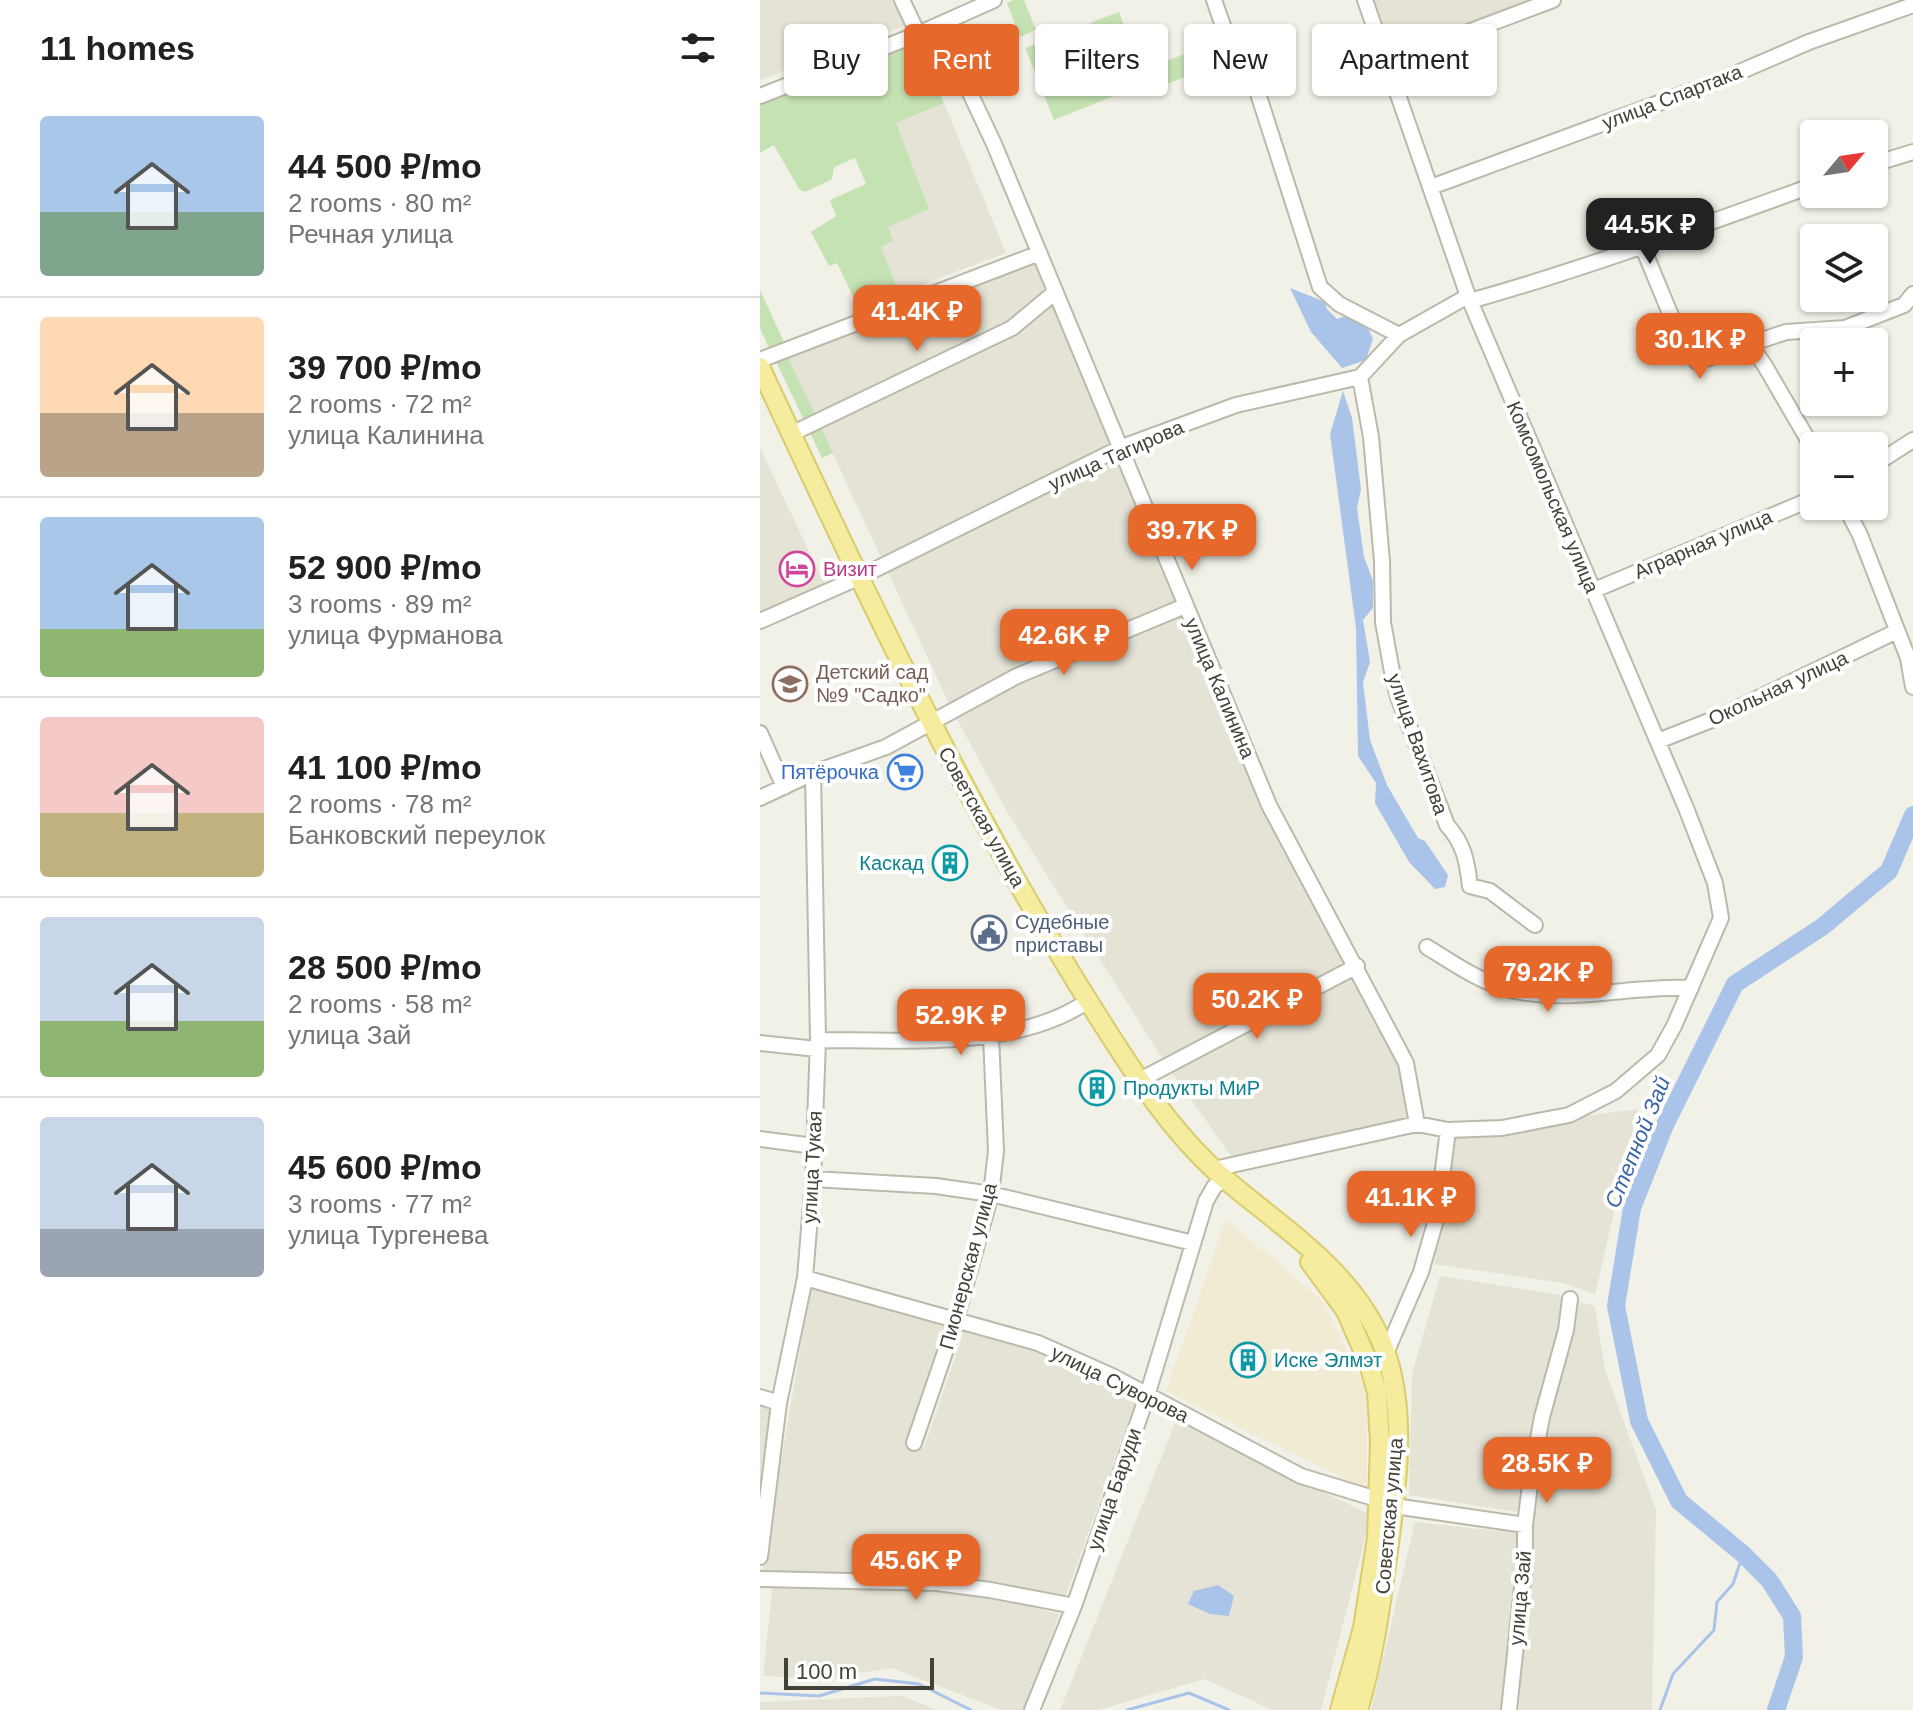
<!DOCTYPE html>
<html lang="en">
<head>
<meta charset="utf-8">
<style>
	body { margin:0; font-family:Helvetica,sans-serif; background:#f6f6f6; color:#202124; height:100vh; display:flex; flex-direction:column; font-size:30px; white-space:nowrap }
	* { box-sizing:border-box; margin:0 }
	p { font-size:26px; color:#757577 }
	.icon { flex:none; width:44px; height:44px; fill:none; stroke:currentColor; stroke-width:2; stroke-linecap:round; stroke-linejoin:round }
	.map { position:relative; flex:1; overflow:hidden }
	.details { display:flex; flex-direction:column; background:#fff; width:760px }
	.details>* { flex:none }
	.banner { position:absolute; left:24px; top:24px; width:760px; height:72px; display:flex; gap:16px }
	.needle { width:52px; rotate:61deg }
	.controls { position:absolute; left:1040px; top:120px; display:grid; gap:16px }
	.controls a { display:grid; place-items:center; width:88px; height:88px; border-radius:8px; background:#fff; box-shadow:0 2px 6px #0004; font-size:40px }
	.scale { position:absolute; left:24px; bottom:20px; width:150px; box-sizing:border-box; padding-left:8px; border:4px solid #444137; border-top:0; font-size:22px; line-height:28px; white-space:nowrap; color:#444137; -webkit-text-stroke:6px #fff; paint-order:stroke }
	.price { position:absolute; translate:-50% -68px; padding:0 18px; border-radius:16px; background:#e6682a; color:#fff; font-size:26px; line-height:52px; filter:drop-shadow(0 2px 4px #0008) }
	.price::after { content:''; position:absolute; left:50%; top:48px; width:24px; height:18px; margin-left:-12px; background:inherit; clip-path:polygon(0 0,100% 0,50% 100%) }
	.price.selected { background:#222; color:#fff }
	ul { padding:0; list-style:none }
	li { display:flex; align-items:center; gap:24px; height:200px; padding:0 40px }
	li+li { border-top:2px solid #e0e0e0 }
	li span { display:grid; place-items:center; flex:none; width:224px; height:160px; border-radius:8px; color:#555 }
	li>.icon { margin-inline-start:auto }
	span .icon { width:96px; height:96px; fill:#fffc; stroke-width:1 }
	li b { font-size:34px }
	h2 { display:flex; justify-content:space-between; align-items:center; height:96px; padding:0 40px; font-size:34px }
	.tag { padding:0 28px; border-radius:8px; background:#fff; box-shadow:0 2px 6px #0004; font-size:28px; line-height:72px }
	.tag.selected { background:#e6682a; color:#fff }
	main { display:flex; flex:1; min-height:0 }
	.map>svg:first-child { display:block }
	.residential { fill:#e5e3d6 }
	.commercial { fill:#f2ebd4 }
	.green { fill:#c5e2b3 }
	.parking { fill:#e3e2df }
	.water { fill:#a9c3e9 }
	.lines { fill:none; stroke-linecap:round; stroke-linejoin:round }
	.stream { stroke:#a9c3e9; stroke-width:3 }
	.river { stroke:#a9c3e9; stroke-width:18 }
	.minor-casing { stroke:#bcb9ab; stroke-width:18 }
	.major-casing { stroke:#d8cc6f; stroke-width:22 }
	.minor { stroke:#fff; stroke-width:14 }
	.major { stroke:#f5ec9d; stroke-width:18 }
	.labels { text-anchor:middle; stroke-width:8; stroke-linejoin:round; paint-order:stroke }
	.street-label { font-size:20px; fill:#444137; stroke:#fff }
	.hotel-label { font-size:20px; fill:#b23c85; stroke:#fff; text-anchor:start }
	.education-label { font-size:20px; fill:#785e54; stroke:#fff; text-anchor:start }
	.shop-label { font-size:20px; fill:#366cbe; stroke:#fff; text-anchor:end }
	.culture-label { font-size:20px; fill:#0d838f; stroke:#fff; text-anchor:start }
	.service-label { font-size:20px; fill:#4e5e75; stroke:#fff; text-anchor:start }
	.water-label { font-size:22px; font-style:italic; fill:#3a65a6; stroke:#fff }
</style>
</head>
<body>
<main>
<section class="details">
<h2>11 homes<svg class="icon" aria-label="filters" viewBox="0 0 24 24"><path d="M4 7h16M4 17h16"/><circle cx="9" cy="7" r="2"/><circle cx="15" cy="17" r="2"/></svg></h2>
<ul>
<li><span style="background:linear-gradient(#a9c7e8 60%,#7fa58c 0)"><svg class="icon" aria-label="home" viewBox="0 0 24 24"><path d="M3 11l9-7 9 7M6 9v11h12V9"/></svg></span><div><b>44 500 ₽/mo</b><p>2 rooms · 80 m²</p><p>Речная улица</p></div></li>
<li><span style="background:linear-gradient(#ffd9b3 60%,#b9a48a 0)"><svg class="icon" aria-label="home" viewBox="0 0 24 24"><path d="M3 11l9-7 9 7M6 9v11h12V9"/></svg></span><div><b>39 700 ₽/mo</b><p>2 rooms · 72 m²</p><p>улица Калинина</p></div></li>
<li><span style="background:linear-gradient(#a9c7e8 70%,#8fb573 0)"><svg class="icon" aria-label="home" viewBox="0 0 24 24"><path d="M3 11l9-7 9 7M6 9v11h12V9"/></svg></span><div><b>52 900 ₽/mo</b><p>3 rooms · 89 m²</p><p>улица Фурманова</p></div></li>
<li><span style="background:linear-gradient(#f6c9c9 60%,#c2b280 0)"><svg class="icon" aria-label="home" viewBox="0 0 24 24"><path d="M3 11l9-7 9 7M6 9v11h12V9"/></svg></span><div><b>41 100 ₽/mo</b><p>2 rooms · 78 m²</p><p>Банковский переулок</p></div></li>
<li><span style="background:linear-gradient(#c9d6e8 65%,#8fb573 0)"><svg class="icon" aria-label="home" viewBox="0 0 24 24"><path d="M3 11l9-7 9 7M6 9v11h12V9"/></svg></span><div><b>28 500 ₽/mo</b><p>2 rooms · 58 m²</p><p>улица Зай</p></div></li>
<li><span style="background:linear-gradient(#c9d6e8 70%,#9aa5b1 0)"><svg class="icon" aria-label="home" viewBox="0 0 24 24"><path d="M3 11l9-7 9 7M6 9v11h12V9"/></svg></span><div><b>45 600 ₽/mo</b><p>3 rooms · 77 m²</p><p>улица Тургенева</p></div></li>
</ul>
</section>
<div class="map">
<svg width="1153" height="1710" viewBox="0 0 1153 1710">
	<rect width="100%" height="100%" fill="#f2f1e7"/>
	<path class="residential" d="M 0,0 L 134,0 L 146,25 L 0,80 Z
		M 605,0 L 783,0 L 626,63 Z
		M 184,103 L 246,253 L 139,293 L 121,247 L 133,241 L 127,227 L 169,208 L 135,123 Z
		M 277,254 L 509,805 L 646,1063 L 657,1124 L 477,1164 L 407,1066 L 246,810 L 192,710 L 25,351 Z
		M 0,448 L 65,585 L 0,612 Z
		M 878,1109 L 835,1294 L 803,1283 L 674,1264 L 694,1133 Z
		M 680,1276 L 800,1295 L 806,1301 L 758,1512 L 649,1495 L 652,1374 Z
		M 52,1282 L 189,1323 L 146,1443 L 164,1448 L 206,1325 L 295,1354 L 376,1399 L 305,1598 L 194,1576 L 2,1572 Z
		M 814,1301 L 835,1306 L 845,1370 L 896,1510 L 892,1710 L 759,1710 L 771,1523 L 784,1420 Z
		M 0,1406 L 14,1410 L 0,1526 Z
		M 416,1421 L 611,1515 L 561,1710 L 513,1710 L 444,1679 L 339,1710 L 300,1710 Z
		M 655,1522 L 765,1534 L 744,1710 L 611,1710 Z
		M 13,1583 L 202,1589 L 299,1614 L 266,1710 L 241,1710 L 132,1668 L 60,1679 L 3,1676 Z
		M 143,1696 L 177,1710 L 0,1710 L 0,1702 Z"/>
	<path class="commercial" d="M 466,1219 L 561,1299 L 607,1391 L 607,1490 L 406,1391 Z"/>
	<path class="green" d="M 253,0 L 264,0 L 276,30 L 260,37 L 247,3 Z
		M 359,12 L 375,54 L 390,48 L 397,65 L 459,40 L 453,25 L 457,24 L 474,57 L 390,91 L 386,83 L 294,120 L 265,48 L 310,31 L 322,64 L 345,59 L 332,22 Z
		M 155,37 L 184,103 L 136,123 L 169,209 L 128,227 L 133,241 L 121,247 L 138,290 L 98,307 L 77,263 L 69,266 L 51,232 L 76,216 L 70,200 L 106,184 L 95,158 L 74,167 L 72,179 L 45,192 L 39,189 L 14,145 L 0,153 L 0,101 Z
		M 0,290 L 24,342 L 9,348 L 0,328 Z
		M 25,351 L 73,453 L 62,458 L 13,355 Z"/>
	<path class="parking" d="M 332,22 L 345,58 L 321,63 L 310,31 Z"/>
	<path class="water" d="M 530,288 L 565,302 L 567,309 L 577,319 L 585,316 L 607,326 L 613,339 L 606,360 L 582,368 L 551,332 Z
		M 583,391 L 592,418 L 601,489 L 597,508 L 604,557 L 613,581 L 613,608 L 603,620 L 610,662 L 603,682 L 610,740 L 627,785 L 658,838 L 665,841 L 688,875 L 685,887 L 675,889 L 649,862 L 615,803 L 616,783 L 598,756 L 596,628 L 570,434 Z
		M 458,1585 L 474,1596 L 469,1616 L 450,1614 L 428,1604 L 434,1591 Z"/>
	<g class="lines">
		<path class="stream" d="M 0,1693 L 59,1696 L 115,1679 L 159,1684 L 211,1710
			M 367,1710 L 429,1693 L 469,1710
			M 900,1710 L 913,1674 L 954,1630 L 957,1602 L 973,1584 L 983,1554"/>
		<path class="river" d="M 1016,1710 L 1034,1657 L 1032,1616 L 1009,1580 L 983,1554 L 919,1501 L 879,1421 L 856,1306 L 872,1208 L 905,1125 L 975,984 L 1062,927 L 1129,871 L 1153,815"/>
		<g class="minor-casing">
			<path id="minor" d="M 142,0 L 158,34
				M 454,0 L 474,57 L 495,84 L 560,287 L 579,304 L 639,335
				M 178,25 L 234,144 L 509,805 L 646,1063 L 657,1124
				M 626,63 L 793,0
				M 0,96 L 158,34 L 234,0
				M 1114,164 L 1153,152
				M 671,187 L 961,80 L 1049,42 L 1153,5
				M 883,248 L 912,318 L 937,362 L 990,344 L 1005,366 L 1054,450
				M 710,301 C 827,268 940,226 1054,185
				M 990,344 L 1026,332 L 1085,328 L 1144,305 L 1153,294
				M 0,360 L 277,254
				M 600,377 L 611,437 L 622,561 L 623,622 L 632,672 L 638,697 L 687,825 C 704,844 707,861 710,886 L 730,891 L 775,925
				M 31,434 L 252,328 L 294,293
				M 1114,465 L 1153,440
				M 1085,506 L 1100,535 L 1148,658 L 1153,687
				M 832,591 L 1054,498
				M 0,621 L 100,577 L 362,447 L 476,405 L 600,377 L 639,335 L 708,296
				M 0,733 L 24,787
				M 898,741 L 959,717 L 1137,631
				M 0,798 L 53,773 L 126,747 L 257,676 L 425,606
				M 667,947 C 693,963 720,982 750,990 C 810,1004 871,985 931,988
				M 58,1040 C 131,1040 228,1047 296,1018 C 307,1014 318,1007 329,1001
				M 0,1043 L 57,1049
				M 380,1080 L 597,966
				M 0,1139 L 54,1146
				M 454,1169 L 657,1124 L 688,1130 L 742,1128 L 809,1115 L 856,1091 L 898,1055 L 914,1026 L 961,918 L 955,883 L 926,808 L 708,296 L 605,0
				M 53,1179 L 176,1186 L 231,1194 L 433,1243
				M 45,1278 L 278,1343 L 352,1376 L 541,1476 L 620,1500
				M 626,1353 L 661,1272 L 677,1216 L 688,1130
				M 0,1397 L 19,1403
				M 154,1443 L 196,1320 L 231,1194 L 236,1151 L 231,1036
				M 634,1506 L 765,1525
				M 0,1557 L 19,1403 L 45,1278 L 53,1179 L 58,1040 L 53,773
				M 0,1579 L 177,1583 L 230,1590 L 314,1606
				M 272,1710 L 314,1606 L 387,1396 L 446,1201 L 454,1187 L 464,1178
				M 749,1710 L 765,1560 L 765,1525 L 771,1477 L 782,1417 L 806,1330 L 810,1299"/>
		</g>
		<g class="major-casing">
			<path id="major" d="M 0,367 C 114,611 228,855 378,1078 C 401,1112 427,1145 458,1173 C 518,1226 597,1271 625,1351 C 648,1415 636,1492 627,1558 C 620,1610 613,1660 598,1710
				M 550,1262 L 586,1311 L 609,1364 L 617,1392 L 620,1442 L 617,1538 L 603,1628 L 580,1710"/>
		</g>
		<use href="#minor" class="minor"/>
		<use href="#major" class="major"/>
	</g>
	<defs>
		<g id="hotel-ring" transform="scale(1.8)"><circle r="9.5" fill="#fff" stroke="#d1479c" stroke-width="1.5"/><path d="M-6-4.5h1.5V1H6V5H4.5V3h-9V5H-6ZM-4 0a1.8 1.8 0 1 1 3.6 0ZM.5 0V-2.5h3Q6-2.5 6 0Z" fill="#d1479c"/></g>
		<g id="school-ring" transform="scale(1.8)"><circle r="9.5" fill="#fff" stroke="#8d6e63" stroke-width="1.5"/><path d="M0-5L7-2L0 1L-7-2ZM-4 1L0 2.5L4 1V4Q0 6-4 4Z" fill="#8d6e63"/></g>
		<g id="supermarket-ring" transform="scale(1.8)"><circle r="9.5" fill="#fff" stroke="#3f7fe0" stroke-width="1.5"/><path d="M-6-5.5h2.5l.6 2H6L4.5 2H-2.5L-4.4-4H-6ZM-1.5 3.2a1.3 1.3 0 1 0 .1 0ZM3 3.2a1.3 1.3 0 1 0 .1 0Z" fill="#3f7fe0"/></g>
		<g id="building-ring" transform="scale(1.8)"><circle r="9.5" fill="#fff" stroke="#0f9aa8" stroke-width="1.5"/><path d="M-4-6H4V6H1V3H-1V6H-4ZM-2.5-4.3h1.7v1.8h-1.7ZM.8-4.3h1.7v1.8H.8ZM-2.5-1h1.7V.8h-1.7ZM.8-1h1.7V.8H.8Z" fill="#0f9aa8"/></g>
		<g id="civic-ring" transform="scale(1.8)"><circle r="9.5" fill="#fff" stroke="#5c6f8a" stroke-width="1.5"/><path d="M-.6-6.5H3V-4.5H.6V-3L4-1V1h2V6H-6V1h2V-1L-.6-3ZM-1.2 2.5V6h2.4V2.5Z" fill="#5c6f8a"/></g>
	</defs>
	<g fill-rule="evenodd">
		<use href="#hotel-ring" x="37" y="569"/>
		<use href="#school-ring" x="30" y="684"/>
		<use href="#supermarket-ring" x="145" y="772"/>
		<use href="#building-ring" x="190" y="863"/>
		<use href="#civic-ring" x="229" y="933"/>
		<use href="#building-ring" x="337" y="1088"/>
		<use href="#building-ring" x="488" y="1360"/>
	</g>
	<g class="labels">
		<g class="street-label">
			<text transform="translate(912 97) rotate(-21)" y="7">улица Спартака</text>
			<text transform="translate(356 455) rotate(-24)" y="7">улица Тагирова</text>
			<text transform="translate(793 497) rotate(67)" y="7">Комсомольская улица</text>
			<text transform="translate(943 544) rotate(-23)" y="7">Аграрная улица</text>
			<text transform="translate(460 688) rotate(67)" y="7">улица Калинина</text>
			<text transform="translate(1018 688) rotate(-25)" y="7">Окольная улица</text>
			<text transform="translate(658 744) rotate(71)" y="7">улица Вахитова</text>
			<text transform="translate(222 817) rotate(61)" y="7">Советская улица</text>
			<text transform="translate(52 1167) rotate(-87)" y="7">улица Тукая</text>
			<text transform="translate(208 1266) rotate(-75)" y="7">Пионерская улица</text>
			<text transform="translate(360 1384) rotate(26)" y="7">улица Суворова</text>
			<text transform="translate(354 1489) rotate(-71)" y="7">улица Баруди</text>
			<text transform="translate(629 1516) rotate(-85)" y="7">Советская улица</text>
			<text transform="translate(760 1598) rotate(-85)" y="7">улица Зай</text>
		</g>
		<g class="hotel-label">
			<text x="63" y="576">Визит</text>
		</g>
		<g class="education-label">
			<text x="56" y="679">Детский сад<tspan x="56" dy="23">№9 "Садко"</tspan></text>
		</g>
		<g class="shop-label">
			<text x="119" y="779">Пятёрочка</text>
		</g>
		<g class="culture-label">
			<text x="164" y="870" text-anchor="end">Каскад</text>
			<text x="363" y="1095">Продукты МиР</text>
			<text x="514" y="1367">Иске Элмэт</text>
		</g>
		<g class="service-label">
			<text x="255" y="929">Судебные<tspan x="255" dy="23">приставы</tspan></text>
		</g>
		<g class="water-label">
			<text transform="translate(877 1142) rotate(-68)" y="8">Степной Зай</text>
		</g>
	</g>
</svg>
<div class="controls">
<a><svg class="needle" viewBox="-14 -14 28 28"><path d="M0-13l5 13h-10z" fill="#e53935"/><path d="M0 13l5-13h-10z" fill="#757577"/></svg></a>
<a><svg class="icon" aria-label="layers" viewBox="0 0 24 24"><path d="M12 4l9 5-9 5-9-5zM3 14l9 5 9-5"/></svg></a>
<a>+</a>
<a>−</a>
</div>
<div class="scale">100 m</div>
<b class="price selected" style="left:890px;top:266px">44.5K ₽</b>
<b class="price" style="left:157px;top:353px">41.4K ₽</b>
<b class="price" style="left:940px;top:381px">30.1K ₽</b>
<b class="price" style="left:432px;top:572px">39.7K ₽</b>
<b class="price" style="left:304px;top:677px">42.6K ₽</b>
<b class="price" style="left:788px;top:1014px">79.2K ₽</b>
<b class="price" style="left:497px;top:1041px">50.2K ₽</b>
<b class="price" style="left:201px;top:1057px">52.9K ₽</b>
<b class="price" style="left:651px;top:1239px">41.1K ₽</b>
<b class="price" style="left:787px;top:1505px">28.5K ₽</b>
<b class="price" style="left:156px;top:1602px">45.6K ₽</b>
<div class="banner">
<a class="tag">Buy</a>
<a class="tag selected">Rent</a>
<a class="tag">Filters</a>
<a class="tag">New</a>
<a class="tag">Apartment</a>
</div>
</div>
</main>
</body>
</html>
